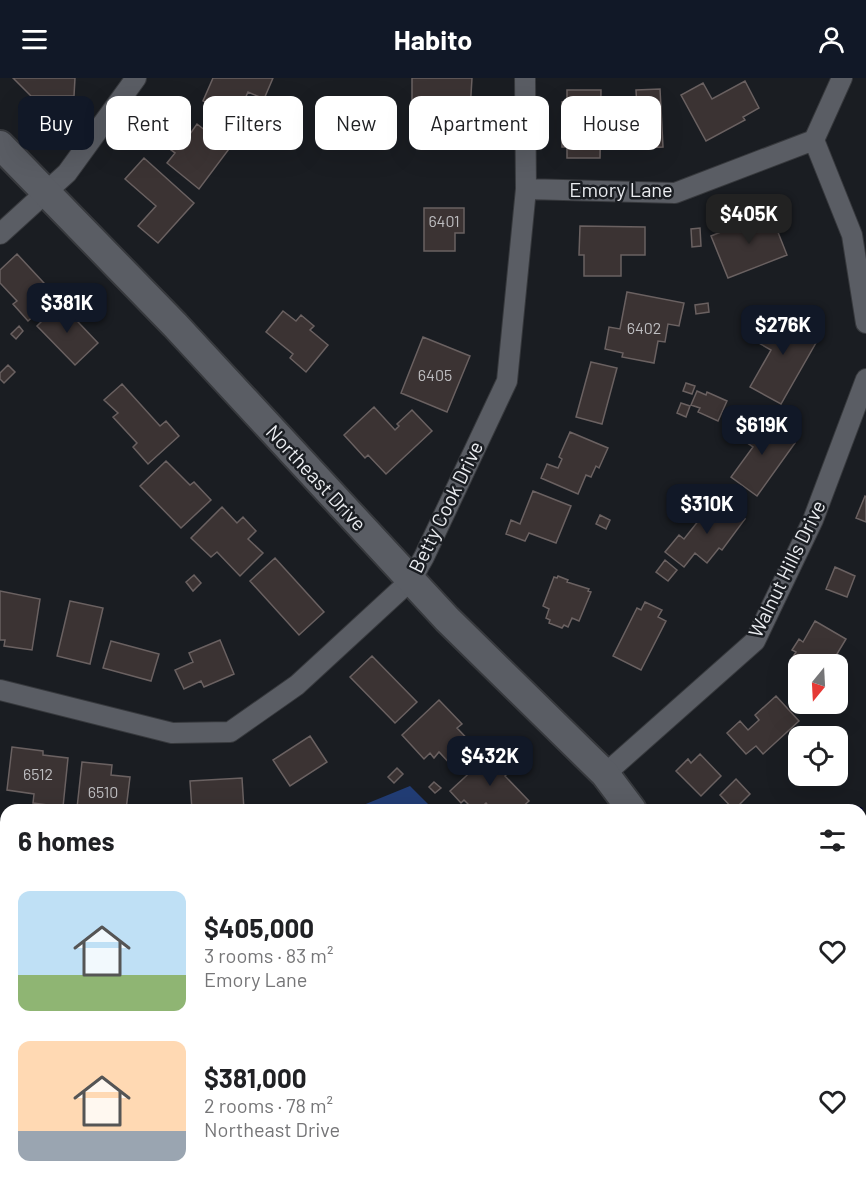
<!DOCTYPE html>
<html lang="en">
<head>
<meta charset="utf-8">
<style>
	body { margin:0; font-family:Barlow,sans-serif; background:#f6f6f6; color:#202124; height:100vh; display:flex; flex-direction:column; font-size:22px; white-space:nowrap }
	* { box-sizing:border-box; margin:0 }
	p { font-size:20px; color:#757577 }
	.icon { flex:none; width:33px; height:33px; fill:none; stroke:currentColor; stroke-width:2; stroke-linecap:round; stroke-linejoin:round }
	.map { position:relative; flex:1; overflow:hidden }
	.sheet { position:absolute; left:0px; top:726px; width:867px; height:384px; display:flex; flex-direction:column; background:#fff; border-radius:18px 18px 0 0; box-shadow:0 6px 24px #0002 }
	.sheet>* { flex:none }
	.banner { position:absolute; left:18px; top:18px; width:831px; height:54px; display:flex; gap:12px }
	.needle { width:39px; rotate:198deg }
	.fabs { position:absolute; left:788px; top:576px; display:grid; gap:12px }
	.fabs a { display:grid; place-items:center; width:60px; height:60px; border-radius:12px; background:#fff; box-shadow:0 6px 24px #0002; font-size:30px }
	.price { position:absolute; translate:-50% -51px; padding:0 14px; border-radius:12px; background:#111827; color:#fff; font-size:20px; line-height:39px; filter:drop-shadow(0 2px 3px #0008) }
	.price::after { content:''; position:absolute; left:50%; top:36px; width:18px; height:14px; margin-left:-9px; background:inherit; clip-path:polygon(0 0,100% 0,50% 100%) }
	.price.on { background:#222; color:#fff }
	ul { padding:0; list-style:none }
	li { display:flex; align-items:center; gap:18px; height:150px; padding:0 18px }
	li span { display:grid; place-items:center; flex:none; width:168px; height:120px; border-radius:12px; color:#555 }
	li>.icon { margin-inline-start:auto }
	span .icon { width:72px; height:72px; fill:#fffc; stroke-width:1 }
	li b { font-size:26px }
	h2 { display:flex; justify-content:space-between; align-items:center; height:72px; padding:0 18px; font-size:26px }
	.pill { padding:0 21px; border-radius:12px; background:#fff; box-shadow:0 6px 24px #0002; font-size:21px; line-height:54px }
	.pill.on { background:#111827; color:#fff }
	header { display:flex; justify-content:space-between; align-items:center; height:78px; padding:0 18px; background:#111827; color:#fff; font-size:27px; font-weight:700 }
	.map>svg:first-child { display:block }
	.forest { fill:#223d75 }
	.water { fill:#00002e }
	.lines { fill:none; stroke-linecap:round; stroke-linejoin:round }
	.stream { stroke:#00002e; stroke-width:6 }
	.building { fill:#3b3333; stroke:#6a6161; stroke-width:1.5 }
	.street-casing { stroke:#37393d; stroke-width:22 }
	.secondary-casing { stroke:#37393d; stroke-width:32 }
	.street { stroke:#5a5d64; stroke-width:20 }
	.secondary { stroke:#5a5d64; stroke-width:28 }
	.labels { text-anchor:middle; stroke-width:5; stroke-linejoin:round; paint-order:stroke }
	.number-label { font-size:16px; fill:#bebec1 }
	.street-label { font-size:20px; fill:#eaecf0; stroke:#1a1d22 }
</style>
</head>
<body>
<header><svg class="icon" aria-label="menu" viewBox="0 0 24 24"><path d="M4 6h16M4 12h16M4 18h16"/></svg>Habito<svg class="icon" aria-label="person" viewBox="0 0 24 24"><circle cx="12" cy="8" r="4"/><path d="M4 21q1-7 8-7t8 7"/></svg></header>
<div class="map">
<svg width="866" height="1110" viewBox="0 0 866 1110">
	<rect width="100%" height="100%" fill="#1a1d22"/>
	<path class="forest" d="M 410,708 L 434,732 L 351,732 Z
		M 6,902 L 6,1005 L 0,1009 L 0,904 Z"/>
	<path class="water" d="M 0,782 L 6,782 L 6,902 L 0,904 Z"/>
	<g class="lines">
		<path class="stream" d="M 840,732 L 851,729 L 860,732"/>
	</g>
	<path class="building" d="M 13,0 L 75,0 L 74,18 L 31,18 Z
		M 213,0 L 273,0 L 264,21 L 248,14 L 237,39 L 203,23 Z
		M 412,0 L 472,0 L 470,33 L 467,33 L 467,45 L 443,44 L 443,25 L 412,24 Z
		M 745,3 L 759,30 L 743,39 L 745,42 L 706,63 L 681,17 L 703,5 L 712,21 Z
		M 660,11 L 663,69 L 638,70 L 637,52 L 621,53 L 620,31 L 637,30 L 636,12 Z
		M 567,12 L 601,12 L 600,80 L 567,80 L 567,69 L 562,69 L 562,55 L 567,55 L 567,39 L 562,39 L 562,24 L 567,24 Z
		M 374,32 L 375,42 L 362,43 L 361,34 Z
		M 166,38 L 190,56 L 197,46 L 229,71 L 199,111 L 167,85 L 175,75 L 152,58 Z
		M 144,80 L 194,125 L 158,165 L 138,148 L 156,128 L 125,101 Z
		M 424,130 L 464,130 L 464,155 L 455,155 L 455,173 L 424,173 Z
		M 770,134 L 787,177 L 728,200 L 711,158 Z
		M 580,148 L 645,149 L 645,177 L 621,177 L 621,198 L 584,198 L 584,177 L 579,177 Z
		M 700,150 L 701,168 L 692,169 L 691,151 Z
		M 17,176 L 56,218 L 28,243 L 13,226 L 17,223 L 0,205 L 0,192 Z
		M 627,214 L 684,225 L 679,248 L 668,246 L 665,264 L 658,263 L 654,285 L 622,279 L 623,275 L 605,271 L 609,249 L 620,251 Z
		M 60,225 L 98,265 L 75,287 L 37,248 Z
		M 708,225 L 709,234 L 696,236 L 695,227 Z
		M 283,233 L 296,243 L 301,237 L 314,248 L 310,252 L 328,267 L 306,294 L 290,280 L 293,276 L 266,254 Z
		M 773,235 L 785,242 L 788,237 L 821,256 L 781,326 L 750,309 L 771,272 L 757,264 Z
		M 19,248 L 23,253 L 16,261 L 11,256 Z
		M 423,259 L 470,278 L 447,334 L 401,315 Z
		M 591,284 L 617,290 L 602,346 L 576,339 Z
		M 8,287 L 15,294 L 4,305 L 0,301 L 0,295 Z
		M 686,305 L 695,308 L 692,316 L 683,313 Z
		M 122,306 L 160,348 L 166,343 L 179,358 L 148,386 L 133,369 L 137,365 L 113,339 L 118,335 L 104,322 Z
		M 697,313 L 706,317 L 707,314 L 727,323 L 718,343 L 698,334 L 700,330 L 691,327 Z
		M 681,325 L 690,328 L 686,339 L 677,335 Z
		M 374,329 L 395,352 L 399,348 L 397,346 L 412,332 L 432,353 L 386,396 L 368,377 L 365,380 L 344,357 Z
		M 759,339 L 795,365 L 757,418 L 731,399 L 753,369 L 743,362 Z
		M 570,354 L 608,370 L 599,390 L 596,388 L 591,399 L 586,397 L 578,416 L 541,400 L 547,386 L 558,390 L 562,381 L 559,379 Z
		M 166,383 L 190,407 L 194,404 L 211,422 L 181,450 L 140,408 Z
		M 533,413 L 571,428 L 556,465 L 529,455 L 525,463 L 506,456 L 511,442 L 520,446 Z
		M 865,418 L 866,419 L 866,444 L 856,440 Z
		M 716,425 L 728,427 L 745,441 L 722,472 L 719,470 L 707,485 L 695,475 L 684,489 L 665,474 L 679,457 L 684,461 L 711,427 Z
		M 222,429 L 237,445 L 243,439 L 256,453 L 248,461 L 263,475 L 240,498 L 217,474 L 211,479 L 191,460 Z
		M 600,437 L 610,442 L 606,451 L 596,446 Z
		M 275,480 L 324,534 L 299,557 L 250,503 Z
		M 665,482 L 677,492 L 668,503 L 656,494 Z
		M 835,489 L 855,498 L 847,519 L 826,511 Z
		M 194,497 L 201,505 L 193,513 L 186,504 Z
		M 558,498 L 568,502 L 567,504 L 589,511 L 588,513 L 591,514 L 579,543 L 572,540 L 568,549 L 564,547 L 562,550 L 549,545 L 550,542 L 546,540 L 549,531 L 543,528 L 554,499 L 557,500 Z
		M 0,513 L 40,521 L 32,572 L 4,568 L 5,562 L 0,562 Z
		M 70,523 L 103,530 L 90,586 L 57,578 Z
		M 645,524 L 662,532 L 658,539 L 666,543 L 641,592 L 613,578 L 637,530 L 641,532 Z
		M 815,543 L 846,561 L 831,586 L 798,586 L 791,582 L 796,574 L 792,572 L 799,561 L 803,564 Z
		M 220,562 L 234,596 L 204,609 L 201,603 L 184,611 L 175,592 L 193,584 L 189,575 Z
		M 111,563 L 159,576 L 151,603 L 103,590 Z
		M 372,578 L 417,624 L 395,645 L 350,599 Z
		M 776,618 L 799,643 L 763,676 L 756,668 L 746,676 L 727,655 L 740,643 L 748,652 L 759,642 L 755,637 Z
		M 439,622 L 462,646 L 457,650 L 476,670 L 454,690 L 439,674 L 434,680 L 430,675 L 424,681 L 402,657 Z
		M 310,658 L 327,684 L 290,708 L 273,682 Z
		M 12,669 L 43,673 L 43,677 L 68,680 L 63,729 L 33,725 L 34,716 L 7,712 Z
		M 493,673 L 511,692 L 505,698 L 529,723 L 519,732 L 492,732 L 486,725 L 478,732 L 474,732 L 464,722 L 461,725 L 450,713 Z
		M 700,676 L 721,698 L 701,718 L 676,693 L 688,681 L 691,685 Z
		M 82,684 L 112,687 L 111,697 L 130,699 L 126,732 L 77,730 Z
		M 397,690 L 403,696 L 394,705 L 388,699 Z
		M 242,700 L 244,732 L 192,732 L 190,703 Z
		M 736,701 L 750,716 L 734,732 L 720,717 Z
		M 434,704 L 441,710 L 435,715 L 429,709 Z
		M 866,921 L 866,943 L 861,930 L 861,923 Z
		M 550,1104 L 609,1104 L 607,1110 L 556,1110 L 549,1108 Z
		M 710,1104 L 764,1104 L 755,1110 L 753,1107 L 749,1110 L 713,1110 Z"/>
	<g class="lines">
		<g class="street-casing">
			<path id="street" d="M 842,0 L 814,62 L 852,157 L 866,245
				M 526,111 L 675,115 L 814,62
				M 0,156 L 67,95 L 136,0
				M 0,612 L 172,655 L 230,654 L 297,607 L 411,502 L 424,479 L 507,303 L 526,111 L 525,0
				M 605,696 L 755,563 L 813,442 L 866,301
				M 861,1014 L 866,1013
				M 384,1104 L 405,1110
				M 249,1110 L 255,1104"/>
		</g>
		<g class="secondary-casing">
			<path id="secondary" d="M 0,67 L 175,247 L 447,541 L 605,696 L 632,732
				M 821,1104 L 824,1110"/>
		</g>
		<use href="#street" class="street"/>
		<use href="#secondary" class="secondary"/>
	</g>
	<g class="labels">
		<g class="number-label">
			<text x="444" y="149">6401</text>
			<text x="644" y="256">6402</text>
			<text x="435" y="303">6405</text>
			<text x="38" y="702">6512</text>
			<text x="103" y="720">6510</text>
		</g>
		<g class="street-label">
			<text x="621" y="119">Emory Lane</text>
			<text transform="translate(316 400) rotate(47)" y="7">Northeast Drive</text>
			<text transform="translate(446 429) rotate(-64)" y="7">Betty Cook Drive</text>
			<text transform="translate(787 491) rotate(-64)" y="7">Walnut Hills Drive</text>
		</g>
	</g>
</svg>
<div class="fabs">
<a><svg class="needle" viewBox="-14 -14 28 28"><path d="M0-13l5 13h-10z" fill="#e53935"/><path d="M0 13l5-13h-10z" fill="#757577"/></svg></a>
<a><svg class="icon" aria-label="locate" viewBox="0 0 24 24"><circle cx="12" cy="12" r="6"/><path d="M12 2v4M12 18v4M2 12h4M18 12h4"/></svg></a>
</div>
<b class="price on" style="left:749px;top:167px">$405K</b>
<b class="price" style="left:67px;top:256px">$381K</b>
<b class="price" style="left:783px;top:278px">$276K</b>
<b class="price" style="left:762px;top:378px">$619K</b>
<b class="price" style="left:707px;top:457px">$310K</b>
<b class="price" style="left:490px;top:709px">$432K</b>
<div class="banner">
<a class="pill on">Buy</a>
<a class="pill">Rent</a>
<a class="pill">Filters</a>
<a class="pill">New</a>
<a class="pill">Apartment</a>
<a class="pill">House</a>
</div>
<section class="sheet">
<h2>6 homes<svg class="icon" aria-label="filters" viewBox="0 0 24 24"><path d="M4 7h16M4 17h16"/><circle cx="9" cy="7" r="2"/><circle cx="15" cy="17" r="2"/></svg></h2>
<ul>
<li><span style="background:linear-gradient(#bfe0f5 70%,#8fb573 0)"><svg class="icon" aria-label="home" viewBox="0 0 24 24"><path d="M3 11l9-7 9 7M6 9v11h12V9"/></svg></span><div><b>$405,000</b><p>3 rooms · 83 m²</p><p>Emory Lane</p></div><svg class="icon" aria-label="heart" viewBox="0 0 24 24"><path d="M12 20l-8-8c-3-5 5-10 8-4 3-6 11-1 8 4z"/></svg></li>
<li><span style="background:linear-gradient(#ffd9b3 75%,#9aa5b1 0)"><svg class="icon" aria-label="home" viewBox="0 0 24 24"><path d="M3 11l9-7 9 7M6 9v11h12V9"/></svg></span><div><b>$381,000</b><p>2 rooms · 78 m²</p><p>Northeast Drive</p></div><svg class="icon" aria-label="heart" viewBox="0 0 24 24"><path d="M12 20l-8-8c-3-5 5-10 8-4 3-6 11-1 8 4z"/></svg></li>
</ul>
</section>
</div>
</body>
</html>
